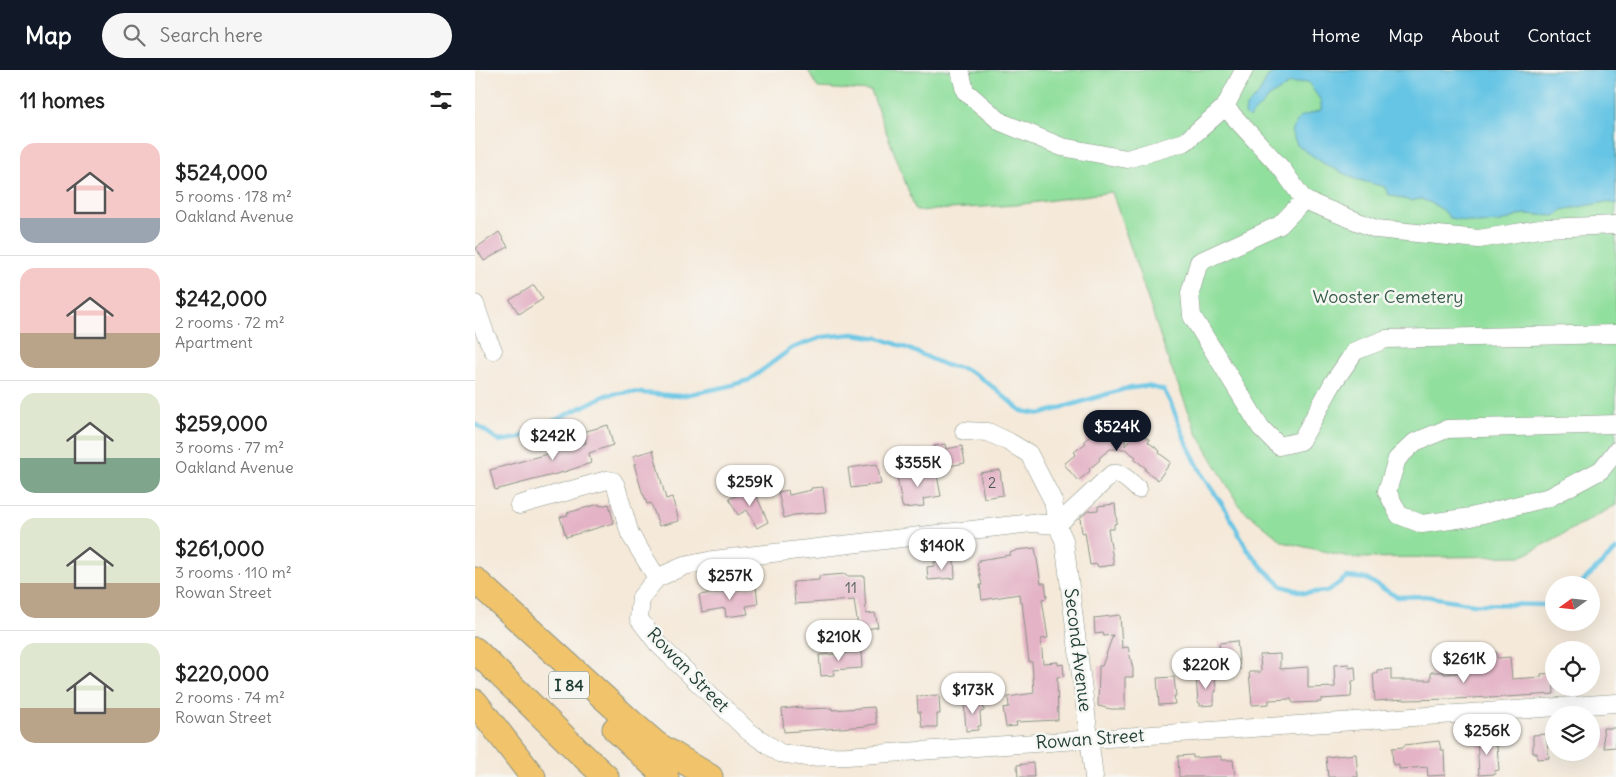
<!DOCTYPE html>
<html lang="en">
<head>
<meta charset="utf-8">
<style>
	body { margin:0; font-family:Delius,sans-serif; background:#f6f6f6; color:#222; height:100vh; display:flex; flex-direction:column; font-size:19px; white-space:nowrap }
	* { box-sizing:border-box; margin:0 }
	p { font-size:16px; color:#767676 }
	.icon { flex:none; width:28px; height:28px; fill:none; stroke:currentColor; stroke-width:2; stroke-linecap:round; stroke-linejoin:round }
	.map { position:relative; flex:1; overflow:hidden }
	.sheet { display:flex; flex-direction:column; background:#fff; width:475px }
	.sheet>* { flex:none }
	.needle { width:32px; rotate:255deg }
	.controls { position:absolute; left:1070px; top:506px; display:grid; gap:10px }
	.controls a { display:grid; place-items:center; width:55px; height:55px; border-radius:50%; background:#fff; box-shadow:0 5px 20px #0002; font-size:25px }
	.price { position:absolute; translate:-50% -42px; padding:0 11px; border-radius:18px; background:#fff; color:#222; font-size:16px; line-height:32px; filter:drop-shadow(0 1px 2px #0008) }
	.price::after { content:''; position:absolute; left:50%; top:30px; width:15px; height:11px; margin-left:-8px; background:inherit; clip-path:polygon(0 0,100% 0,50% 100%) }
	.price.selected { background:#111827; color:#fff }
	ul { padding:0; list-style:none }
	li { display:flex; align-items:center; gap:15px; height:125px; padding:0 20px }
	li+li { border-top:1px solid #e0e0e0 }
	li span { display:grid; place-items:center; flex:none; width:140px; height:100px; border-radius:15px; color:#555 }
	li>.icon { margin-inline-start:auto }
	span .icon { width:60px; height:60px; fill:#fffc; stroke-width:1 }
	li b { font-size:21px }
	h2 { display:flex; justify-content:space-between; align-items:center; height:60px; padding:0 20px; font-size:21px }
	header { display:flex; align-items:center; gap:30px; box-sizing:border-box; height:70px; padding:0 25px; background:#111827; color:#fff }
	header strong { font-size:24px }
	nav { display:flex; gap:28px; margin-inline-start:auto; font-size:18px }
	.search { width:350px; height:45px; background:#f6f6f6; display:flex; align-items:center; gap:12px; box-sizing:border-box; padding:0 18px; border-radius:28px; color:#767676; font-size:19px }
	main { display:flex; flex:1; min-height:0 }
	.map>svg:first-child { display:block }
	.green { fill:#91df9d; stroke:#588e68 }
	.water { fill:#66c5e4; stroke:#42818c }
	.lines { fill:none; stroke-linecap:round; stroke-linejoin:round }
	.stream { stroke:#66c5e4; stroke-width:4.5 }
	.building { fill:#e4b4c6 }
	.minor-casing { stroke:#8a9386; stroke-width:19 }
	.highway-casing { stroke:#8a9386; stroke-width:27 }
	.minor { stroke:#fff; stroke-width:18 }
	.highway { stroke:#f1c36a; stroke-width:25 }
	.labels { text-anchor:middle; stroke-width:5; stroke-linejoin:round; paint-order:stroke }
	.number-label { font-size:15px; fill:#505b58 }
	.shield { fill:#f6f6f2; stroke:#60746d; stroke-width:1 }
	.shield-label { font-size:16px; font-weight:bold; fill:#1f3d34 }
	.park-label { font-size:18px; fill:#365d49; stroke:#f6f6f2 }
	.street-label { font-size:18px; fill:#1f3d34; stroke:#f6f6f2 }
</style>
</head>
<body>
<header>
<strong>Map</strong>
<div class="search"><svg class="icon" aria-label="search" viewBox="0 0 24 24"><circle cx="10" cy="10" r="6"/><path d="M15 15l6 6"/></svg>Search here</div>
<nav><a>Home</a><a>Map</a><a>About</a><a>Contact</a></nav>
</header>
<main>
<section class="sheet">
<h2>11 homes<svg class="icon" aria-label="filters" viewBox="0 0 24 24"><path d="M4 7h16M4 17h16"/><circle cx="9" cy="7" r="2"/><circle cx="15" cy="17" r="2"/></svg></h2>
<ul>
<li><span style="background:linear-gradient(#f6c9c9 75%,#9aa5b1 0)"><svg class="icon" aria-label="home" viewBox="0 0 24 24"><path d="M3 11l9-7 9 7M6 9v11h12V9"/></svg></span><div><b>$524,000</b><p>5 rooms · 178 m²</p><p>Oakland Avenue</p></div></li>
<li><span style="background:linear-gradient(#f6c9c9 65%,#b9a48a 0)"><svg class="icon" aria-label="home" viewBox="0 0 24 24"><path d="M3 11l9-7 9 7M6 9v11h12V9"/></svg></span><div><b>$242,000</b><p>2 rooms · 72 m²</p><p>Apartment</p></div></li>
<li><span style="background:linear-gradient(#dfe7d0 65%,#7fa58c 0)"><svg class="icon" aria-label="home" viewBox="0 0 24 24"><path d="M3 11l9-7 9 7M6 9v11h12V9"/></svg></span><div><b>$259,000</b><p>3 rooms · 77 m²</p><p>Oakland Avenue</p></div></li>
<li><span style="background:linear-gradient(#dfe7d0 65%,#b9a48a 0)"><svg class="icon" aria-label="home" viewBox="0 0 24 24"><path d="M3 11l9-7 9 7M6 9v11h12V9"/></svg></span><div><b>$261,000</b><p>3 rooms · 110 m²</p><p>Rowan Street</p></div></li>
<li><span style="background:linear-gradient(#dfe7d0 65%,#b9a48a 0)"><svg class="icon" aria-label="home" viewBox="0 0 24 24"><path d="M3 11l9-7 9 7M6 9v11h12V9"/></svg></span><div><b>$220,000</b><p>2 rooms · 74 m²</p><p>Rowan Street</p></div></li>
</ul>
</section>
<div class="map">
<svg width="1141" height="707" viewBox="0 0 1141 707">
	<rect width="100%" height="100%" fill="#f6f6f2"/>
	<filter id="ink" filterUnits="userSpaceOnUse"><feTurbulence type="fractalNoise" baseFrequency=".02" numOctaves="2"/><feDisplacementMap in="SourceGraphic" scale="10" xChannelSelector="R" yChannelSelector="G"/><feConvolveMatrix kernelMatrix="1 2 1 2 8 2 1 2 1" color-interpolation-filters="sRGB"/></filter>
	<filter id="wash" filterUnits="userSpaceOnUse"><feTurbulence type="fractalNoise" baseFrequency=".0096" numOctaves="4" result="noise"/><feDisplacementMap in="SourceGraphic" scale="20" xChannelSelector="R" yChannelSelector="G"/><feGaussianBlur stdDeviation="1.12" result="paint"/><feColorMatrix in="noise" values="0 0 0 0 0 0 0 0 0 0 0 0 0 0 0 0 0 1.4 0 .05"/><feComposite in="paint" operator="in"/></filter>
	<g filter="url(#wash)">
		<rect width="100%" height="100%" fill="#f5e9d9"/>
		<path class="green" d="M 333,0 L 1141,0 L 1141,435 L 1048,486 L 879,488 L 808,472 L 765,437 L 723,365 L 694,292 L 637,122 L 541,135 L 441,141 L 396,21 L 343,18 Z"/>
		<path class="water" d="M 804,0 L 1141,0 L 1141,134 L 1131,132 L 1087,140 L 1081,146 L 1049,144 L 1026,152 L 1002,153 L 975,148 L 968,140 L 956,133 L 946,129 L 935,131 L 913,124 L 910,117 L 880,109 L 848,93 L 822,75 L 816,61 L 825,47 L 846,40 L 846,31 L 833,12 L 814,14 L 793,28 L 774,48 L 770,44 L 771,37 L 784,24 L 793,6 Z"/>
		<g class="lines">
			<path class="stream" d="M 0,354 L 25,371 L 44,368 L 131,325 L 154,322 L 205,326 L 250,317 L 274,310 L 317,278 L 348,267 L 378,264 L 404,268 L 432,278 L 470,295 L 490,299 L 503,306 L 518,317 L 546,341 L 566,344 L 649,319 L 672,316 L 689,320 L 697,336 L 711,372 L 728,406 L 751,440 L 772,479 L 789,499 L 807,516 L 830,523 L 853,521 L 872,507 L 892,509 L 922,527 L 950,526 L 999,534 L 1079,535
				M 1104,515 L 1141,480"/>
		</g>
		<g id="blocks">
			<path class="building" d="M 24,162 L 33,177 L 9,191 L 1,178 Z
				M 59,215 L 68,229 L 44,244 L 35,230 Z
				M 133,355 L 138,375 L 114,383 L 116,393 L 89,402 L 20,420 L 15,400 L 111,373 L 108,362 Z
				M 627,357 L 650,357 L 650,376 L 662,361 L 675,370 L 673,372 L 685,381 L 684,383 L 696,392 L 683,410 L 670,400 L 671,398 L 659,389 L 661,387 L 650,379 L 635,379 L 624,388 L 625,390 L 614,399 L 615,401 L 603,411 L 589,394 L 601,384 L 599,382 L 611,373 L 609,371 Z
				M 470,374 L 471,379 L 487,376 L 490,393 L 458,399 L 455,382 L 460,381 L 459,376 Z
				M 178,380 L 191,429 L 197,427 L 204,451 L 184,456 L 176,433 L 172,434 L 169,425 L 168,425 L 159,394 L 161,394 L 158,386 Z
				M 402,394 L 406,414 L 376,418 L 373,398 Z
				M 461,400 L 466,426 L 448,429 L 449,436 L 428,438 L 428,436 L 427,436 L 422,405 Z
				M 525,400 L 528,425 L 509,428 L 505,403 Z
				M 348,417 L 351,442 L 319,445 L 309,448 L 303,422 L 313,420 L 314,425 L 336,420 L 336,418 Z
				M 278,418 L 293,452 L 282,458 L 272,440 L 263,445 L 254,429 Z
				M 124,434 L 125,436 L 134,434 L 139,453 L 91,467 L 85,447 L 93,445 L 92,443 Z
				M 640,434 L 642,453 L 639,454 L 639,459 L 633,459 L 639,495 L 623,497 L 622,494 L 615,495 L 610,462 L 607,463 L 605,448 L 613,441 L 623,440 L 623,436 Z
				M 560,478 L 566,513 L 570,513 L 572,528 L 567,529 L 573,568 L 566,569 L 568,593 L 583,592 L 583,595 L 588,594 L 589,606 L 582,607 L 583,650 L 541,652 L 542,656 L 531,657 L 528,638 L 534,637 L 533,627 L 559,623 L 557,592 L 554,592 L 547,532 L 545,532 L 544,524 L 507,530 L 505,515 L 507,515 L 502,493 L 504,493 L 504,490 L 535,485 L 535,483 L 542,480 Z
				M 479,490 L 480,508 L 453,510 L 452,497 L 459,496 L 459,492 Z
				M 371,504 L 371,506 L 389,506 L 391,544 L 400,543 L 403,557 L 392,559 L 393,569 L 385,570 L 379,530 L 320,534 L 318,512 L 344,510 L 344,506 Z
				M 281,517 L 283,534 L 271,536 L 273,544 L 251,547 L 250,538 L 227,542 L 224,525 Z
				M 645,545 L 647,578 L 653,577 L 658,599 L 658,607 L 650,607 L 650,639 L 636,639 L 623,636 L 624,596 L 627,596 L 638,565 L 629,566 L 628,563 L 620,564 L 619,548 Z
				M 762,571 L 765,600 L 747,602 L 744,573 Z
				M 1007,581 L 1022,582 L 1022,588 L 1035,587 L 1037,609 L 1066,607 L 1066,604 L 1078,603 L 1079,624 L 1015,628 L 1015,627 L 980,629 L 929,630 L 929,629 L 900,631 L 898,603 L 902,603 L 902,600 L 916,599 L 916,610 L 956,610 L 956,602 L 969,602 L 969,604 L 1006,601 Z
				M 386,582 L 387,598 L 358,600 L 359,605 L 346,606 L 344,585 Z
				M 805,584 L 805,599 L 833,597 L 833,618 L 860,617 L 859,595 L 874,594 L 874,598 L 880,597 L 881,611 L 877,611 L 876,627 L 846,629 L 846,632 L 818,633 L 816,629 L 794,630 L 794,634 L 777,635 L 774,602 L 786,602 L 785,585 Z
				M 740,604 L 741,622 L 739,622 L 739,635 L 725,636 L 725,633 L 723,633 L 721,606 Z
				M 699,607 L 701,626 L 699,626 L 700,634 L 684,635 L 682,608 Z
				M 464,625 L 465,644 L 462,644 L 462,657 L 447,657 L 445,642 L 443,642 L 442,626 Z
				M 508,631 L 509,641 L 505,642 L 506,656 L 503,656 L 503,660 L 491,661 L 489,632 Z
				M 327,637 L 327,639 L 357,638 L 357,640 L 399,637 L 402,654 L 393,655 L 393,656 L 309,662 L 307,639 Z
				M 1128,658 L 1141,658 L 1141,677 L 1129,678 Z
				M 1071,664 L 1074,688 L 1062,689 L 1062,683 L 1058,683 L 1058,665 Z
				M 1018,666 L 1019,676 L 1022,676 L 1024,700 L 1020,701 L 1021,704 L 1004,705 L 1002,667 Z
				M 964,671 L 966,680 L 969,680 L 970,705 L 953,706 L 952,697 L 924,699 L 924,694 L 918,695 L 917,678 L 929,677 L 929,675 Z
				M 881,684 L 883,707 L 853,707 L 851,687 Z
				M 718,685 L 718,688 L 719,688 L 746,686 L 746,690 L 758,690 L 760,707 L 704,707 L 703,686 Z
				M 558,693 L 559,707 L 543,707 L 542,695 Z"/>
		</g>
	</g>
	<g filter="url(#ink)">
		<use href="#blocks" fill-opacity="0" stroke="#8a9386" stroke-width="1"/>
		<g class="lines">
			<g class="minor-casing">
				<path id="minor" d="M 485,0 L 490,21 L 526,52 L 587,77 L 652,89 L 710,72 L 750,37
					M 769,0 L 750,37 L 807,99 L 829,130 L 805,155 L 724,192 L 715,223 L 717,246 L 786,358 L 804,376 L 826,371 L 858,313 L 880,281 L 911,269 L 1141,264
					M 829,130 L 901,159 L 1004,169 L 1071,158 L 1141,155
					M 0,234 L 10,263 L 18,280
					M 1141,354 L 972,359 L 940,372 L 922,389 L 912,421 L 924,445 L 947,454 L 996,447 L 1075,427 L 1126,400 L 1141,381
					M 489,361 L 513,362 L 534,372 L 554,384 L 578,431 L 582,455 L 589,470 L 619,707
					M 44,435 L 132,410 L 138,411 L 141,416 L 155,464 L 182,508
					M 582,455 L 557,453 L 238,490 L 209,496 L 182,508 L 166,527 L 164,549 L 183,574 L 273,661 L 305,683 L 332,687 L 372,686 L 1141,633
					M 582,455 L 637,404 C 647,402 655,412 663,419"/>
			</g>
			<g class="highway-casing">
				<path id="highway" d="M 0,510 L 159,655 L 181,674 L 235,707
					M 0,580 L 103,681 L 131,707
					M 0,632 L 58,707
					M 140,659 L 191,707"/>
			</g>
			<use href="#minor" class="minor"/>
			<use href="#highway" class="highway"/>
		</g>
	</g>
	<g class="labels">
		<g class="number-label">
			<text x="517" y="418">2</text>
			<text x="376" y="523">11</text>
		</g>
		<rect class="shield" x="74" y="601.5" width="40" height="27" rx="4"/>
		<g class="shield-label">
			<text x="94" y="621">I 84</text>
		</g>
		<g class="park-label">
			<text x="913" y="233">Wooster Cemetery</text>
		</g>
		<g class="street-label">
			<text transform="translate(603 580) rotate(83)" y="6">Second Avenue</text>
			<text transform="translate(213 600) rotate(46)" y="6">Rowan Street</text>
			<text transform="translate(615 669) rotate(-4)" y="6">Rowan Street</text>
		</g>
	</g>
</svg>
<div class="controls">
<a><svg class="needle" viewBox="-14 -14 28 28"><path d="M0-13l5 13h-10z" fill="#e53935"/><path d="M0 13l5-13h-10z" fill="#767676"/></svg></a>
<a><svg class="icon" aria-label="locate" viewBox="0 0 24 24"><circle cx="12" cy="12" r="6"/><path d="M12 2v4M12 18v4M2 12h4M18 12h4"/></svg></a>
<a><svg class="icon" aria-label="layers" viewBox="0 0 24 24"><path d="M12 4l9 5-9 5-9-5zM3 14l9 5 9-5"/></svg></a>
</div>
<b class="price selected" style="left:642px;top:382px">$524K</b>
<b class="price" style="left:78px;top:391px">$242K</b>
<b class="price" style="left:443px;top:418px">$355K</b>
<b class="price" style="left:275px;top:437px">$259K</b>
<b class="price" style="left:467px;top:501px">$140K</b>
<b class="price" style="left:255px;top:531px">$257K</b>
<b class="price" style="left:364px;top:592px">$210K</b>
<b class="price" style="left:989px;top:614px">$261K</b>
<b class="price" style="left:731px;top:620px">$220K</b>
<b class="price" style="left:498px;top:645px">$173K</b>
<b class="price" style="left:1012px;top:686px">$256K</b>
</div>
</main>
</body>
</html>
